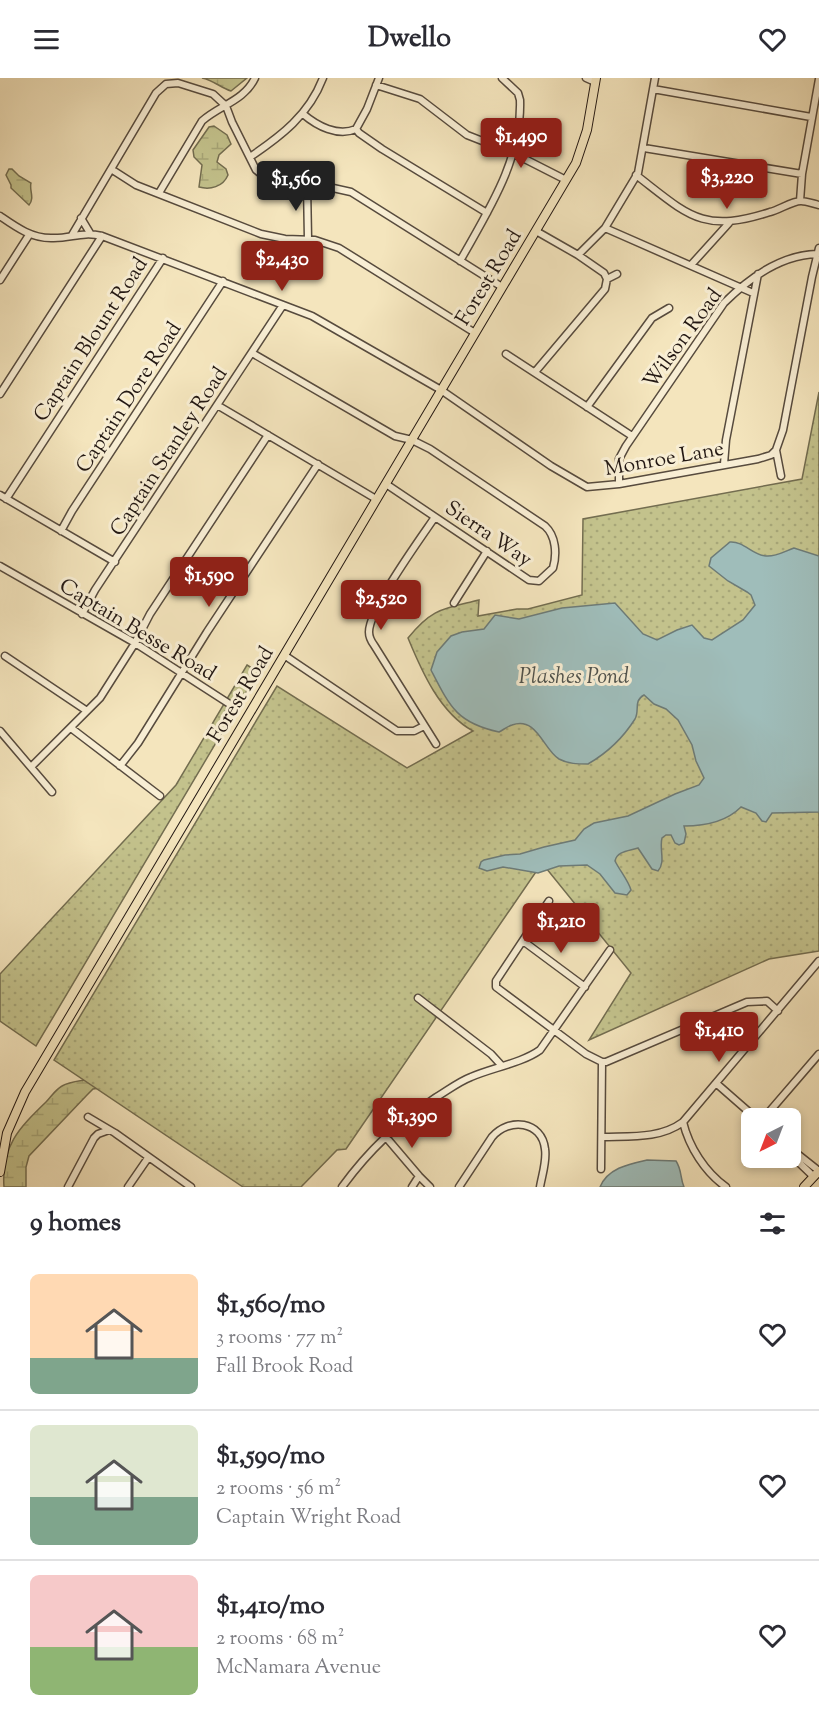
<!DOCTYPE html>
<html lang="en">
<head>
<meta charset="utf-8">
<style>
	body { margin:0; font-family:"Sorts Mill Goudy",serif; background:#f7f7f7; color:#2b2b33; height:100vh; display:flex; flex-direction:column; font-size:22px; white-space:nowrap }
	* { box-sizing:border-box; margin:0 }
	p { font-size:20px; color:#7c7c81 }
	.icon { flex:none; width:33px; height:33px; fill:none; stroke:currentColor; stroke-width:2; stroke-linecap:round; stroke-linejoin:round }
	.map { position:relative; height:1109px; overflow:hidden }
	.sheet { display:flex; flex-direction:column; background:#fff; flex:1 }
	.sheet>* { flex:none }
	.needle { width:39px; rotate:222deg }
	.tools { position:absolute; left:741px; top:1030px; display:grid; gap:12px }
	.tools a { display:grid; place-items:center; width:60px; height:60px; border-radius:9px; background:#fff; box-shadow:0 3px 9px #0003; font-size:30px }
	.price { position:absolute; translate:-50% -51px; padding:0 14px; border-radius:6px; background:#8f2418; color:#fff; font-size:20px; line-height:39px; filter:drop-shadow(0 2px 3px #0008) }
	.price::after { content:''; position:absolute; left:50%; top:36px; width:18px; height:14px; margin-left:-9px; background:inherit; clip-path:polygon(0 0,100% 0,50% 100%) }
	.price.on { background:#222; color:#fff }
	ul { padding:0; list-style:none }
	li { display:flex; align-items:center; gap:18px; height:150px; padding:0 30px }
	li+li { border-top:2px solid #e1e1e2 }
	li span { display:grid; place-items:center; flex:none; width:168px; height:120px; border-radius:9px; color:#555 }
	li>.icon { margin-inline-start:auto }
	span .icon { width:72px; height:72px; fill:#fffc; stroke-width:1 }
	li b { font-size:26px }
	h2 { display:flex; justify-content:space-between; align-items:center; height:72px; padding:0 30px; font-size:26px }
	header { display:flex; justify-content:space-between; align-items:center; height:78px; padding:0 30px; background:#fff; font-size:27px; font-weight:700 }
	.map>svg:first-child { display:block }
	.wetland { fill:url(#wetland-marsh); stroke:#736d50; stroke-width:1.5 }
	.park { fill:url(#park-dots); stroke:#736d50; stroke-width:1.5 }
	.water { fill:#9fbdba; stroke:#6d7b77; stroke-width:1.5 }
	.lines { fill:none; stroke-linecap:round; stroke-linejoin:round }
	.minor-casing { stroke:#574b3e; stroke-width:9 }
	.major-casing { stroke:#231813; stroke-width:10 }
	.minor { stroke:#f8eed4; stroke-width:6 }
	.major { stroke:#f4e5bd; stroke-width:8 }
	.labels { text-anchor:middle; stroke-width:6; stroke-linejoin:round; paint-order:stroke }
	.street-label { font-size:21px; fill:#231813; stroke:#f8eed4 }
	.water-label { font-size:22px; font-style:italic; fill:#4e524d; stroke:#f8eed4 }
</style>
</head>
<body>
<header><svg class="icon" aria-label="menu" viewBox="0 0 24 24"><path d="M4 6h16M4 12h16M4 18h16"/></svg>Dwello<svg class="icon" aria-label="heart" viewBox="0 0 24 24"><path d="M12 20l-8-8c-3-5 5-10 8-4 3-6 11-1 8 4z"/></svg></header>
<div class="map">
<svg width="819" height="1109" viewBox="0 0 819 1109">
	<defs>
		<pattern id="wetland-marsh" width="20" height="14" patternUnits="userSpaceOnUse" patternTransform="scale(1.5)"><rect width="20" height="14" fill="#c3c28c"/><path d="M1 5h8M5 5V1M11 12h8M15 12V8" fill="none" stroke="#a7a678"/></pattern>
		<pattern id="park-dots" width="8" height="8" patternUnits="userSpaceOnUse" patternTransform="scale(1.5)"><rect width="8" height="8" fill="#c3c28c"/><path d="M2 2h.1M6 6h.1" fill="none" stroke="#a7a678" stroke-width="1.8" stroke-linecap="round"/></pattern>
	</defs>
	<rect width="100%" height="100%" fill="#f4e5bd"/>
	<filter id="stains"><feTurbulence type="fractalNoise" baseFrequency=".00333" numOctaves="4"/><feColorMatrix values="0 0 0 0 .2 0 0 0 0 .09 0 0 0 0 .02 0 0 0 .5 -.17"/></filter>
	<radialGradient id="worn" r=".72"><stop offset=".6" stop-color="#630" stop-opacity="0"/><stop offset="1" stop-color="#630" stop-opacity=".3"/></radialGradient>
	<path class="wetland" d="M 202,0 L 247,0 L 231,13 C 221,10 213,2 202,0 Z
		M 214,48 L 227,57 L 231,66 L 219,77 L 217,84 L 226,91 L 228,97 C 223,109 210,112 199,109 L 202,87 L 194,79 L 193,72 L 209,49 Z
		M 9,91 L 12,91 L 19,98 L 31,105 C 29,112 35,120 29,127 L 11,110 L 11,107 L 6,97 Z
		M 90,1001 L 100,1010 L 93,1011 L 87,1017 L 29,1078 L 26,1089 L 26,1109 L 4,1109 C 1,1068 19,1050 46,1024 C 52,1018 55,1012 62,1008 C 70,1003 81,1003 90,1001 Z"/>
	<path class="park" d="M 819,314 L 819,873 L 769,881 L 589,962 L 631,895 L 542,785 L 346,1071 L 337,1072 L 301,1109 L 243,1109 L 54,982 L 277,608 L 407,690 L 473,653 C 440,635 422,594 408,560 C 432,530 443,531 479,522 L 478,538 L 517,531 L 528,531 L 582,517 L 583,441 L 802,401 Z
		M 247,587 L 258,594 L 36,968 L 0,943 L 0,896 L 176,707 Z"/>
	<path class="water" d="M 730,464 C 744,463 752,477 766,478 C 776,479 785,473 794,470 L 819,478 L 819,734 L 772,735 L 766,744 L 762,743 L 756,735 L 741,729 C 726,744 705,748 684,748 L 686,756 L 684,765 L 679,767 L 675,765 L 671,757 L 666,757 L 662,760 C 659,771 666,784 658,793 L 652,791 L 638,770 C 629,773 617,773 615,783 C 620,793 628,802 631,812 L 627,817 L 615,815 L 600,796 L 587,787 L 559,788 L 538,795 L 503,789 L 487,793 L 479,790 L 481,784 L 484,782 L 505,777 L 520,776 L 544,769 L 575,762 L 584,751 L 594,745 L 628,738 L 675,716 L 699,707 L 704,700 L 696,683 L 692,667 L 678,642 L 666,631 L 654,626 L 644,617 C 633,623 640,632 635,641 C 623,660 607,675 588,686 C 578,686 568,686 559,681 C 543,671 537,638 512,647 C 508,648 503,652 499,654 C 457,645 450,629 431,592 L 437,574 L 451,558 L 462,554 L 484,551 L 495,537 L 519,541 L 562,530 L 615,525 L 643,556 L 657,562 L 677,552 L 692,547 L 704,560 L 712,562 L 743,542 L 755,527 L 751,517 L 747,514 L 728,503 L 709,488 L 711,480 Z
		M 647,1082 L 676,1083 C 682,1092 680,1100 684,1109 L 600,1109 C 608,1090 629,1086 647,1082 Z"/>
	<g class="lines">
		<g class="minor-casing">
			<path id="minor" d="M 586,0 L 595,4
				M 376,7 L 420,21 L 467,57 L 513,75 L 566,102
				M 653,11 L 811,39
				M 303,36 C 317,48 338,59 356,51 L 359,55 L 382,71 L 487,135
				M 356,51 L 367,31 L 379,0
				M 644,70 L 802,96
				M 250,79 C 281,58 309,37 323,0
				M 111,91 L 136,107 L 261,156 L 285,161 L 315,162 L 339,170 L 475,255
				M 636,97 C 688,137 702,156 770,134 C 779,132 792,123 801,123 C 806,123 814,126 819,127
				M 307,107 L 308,161
				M 159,115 L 202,43 C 220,27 244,23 255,0
				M 800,123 L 802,96 L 819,1
				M 0,138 C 16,149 31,160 51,160 C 71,161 81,153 102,158 L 312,238 L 441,312 L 551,388 L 587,409 L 619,406 L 758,381 L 771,377 L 776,372
				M 81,140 L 90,155
				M 605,150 L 753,215
				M 536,153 L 578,177 L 605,150 L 638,95 L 655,0
				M 72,157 L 156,15 L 166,6 L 178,5 L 213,16 L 226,28 L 232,44 L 256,92 L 270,103 L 286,108 L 324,108 L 351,114 L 502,209
				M 578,177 L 604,195 L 607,201
				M 460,183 C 488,133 522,82 520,22 L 518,15 L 502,0
				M 691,187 L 729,145
				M 0,202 L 29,157
				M 252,275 L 395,358 L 412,362 L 430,371 L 545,448 C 556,458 557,476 553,490 L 539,503 L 529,502 L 386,406
				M 506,276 L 632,358
				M 535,294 L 605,211 L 607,201 L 617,196
				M 0,316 L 102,158
				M 217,327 L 376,421
				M 587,329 L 652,240 L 669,230
				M 724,386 L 726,362 L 758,196
				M 781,398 L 776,372 L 783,352 L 812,199 L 819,170
				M 619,406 L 619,381 L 626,368 L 724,225 C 749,200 780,177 817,176
				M 0,417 L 115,484
				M 6,421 L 163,180
				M 435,439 C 420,461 369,531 369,554 C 369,559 371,563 374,567 L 436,666
				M 61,453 L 72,433 L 223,203
				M 0,488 L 135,565 L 228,625
				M 454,525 L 487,473
				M 82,536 L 95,512 L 283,227
				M 284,577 L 397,653 L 414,653 L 424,648
				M 5,578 L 87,633
				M 71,650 L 160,718
				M 0,653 L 52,714
				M 120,688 L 138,665 L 207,554 L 318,386
				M 31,689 L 100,620 L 135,565 L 150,536 L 268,357
				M 549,823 L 496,903 L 496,909 L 586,976 L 602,984
				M 523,863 L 585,909
				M 418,920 L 491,976 L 502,988
				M 717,1006 L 757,1041
				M 88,1039 L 115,1055 L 191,1109
				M 763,1041 L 819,976
				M 683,1044 C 689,1069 705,1094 726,1109
				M 385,1058 L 419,1098 L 430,1109
				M 603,1059 C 630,1058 660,1061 683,1044 L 819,883
				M 790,1070 L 819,1093
				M 790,1076 L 814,1099
				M 601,1091 L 602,984 L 606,984 L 747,924 L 767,923 L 778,933
				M 68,1109 L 94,1060 L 98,1056 L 109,1052
				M 128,1109 L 148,1080
				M 342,1109 C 369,1072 397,1046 435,1020 C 447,1013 458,1004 471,999 C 491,990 522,985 540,972 L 610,872
				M 412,1109 L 419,1098
				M 459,1109 L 492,1059 C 509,1039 542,1043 545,1071 C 547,1083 542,1097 540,1109"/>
		</g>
		<g class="major-casing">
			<path id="major" d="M 0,1094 L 7,1055 L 25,1014 L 576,85 L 587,52 L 596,0
				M 804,1109 L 819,1093"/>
		</g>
		<use href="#minor" class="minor"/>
		<use href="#major" class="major"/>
	</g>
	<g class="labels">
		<g class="street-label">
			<text transform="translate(488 199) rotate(-59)" y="7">Forest Road</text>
			<text transform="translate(682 260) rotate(-54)" y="7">Wilson Road</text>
			<text transform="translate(90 261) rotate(-57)" y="7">Captain Blount Road</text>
			<text transform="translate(128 319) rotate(-57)" y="7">Captain Dore Road</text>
			<text transform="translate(168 373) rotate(-57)" y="7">Captain Stanley Road</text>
			<text transform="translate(664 380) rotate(-10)" y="7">Monroe Lane</text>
			<text transform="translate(489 455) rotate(34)" y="7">Sierra Way</text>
			<text transform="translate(138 551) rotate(31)" y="7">Captain Besse Road</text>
			<text transform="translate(240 616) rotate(-59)" y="7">Forest Road</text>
		</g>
		<g class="water-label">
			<text x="574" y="605">Plashes Pond</text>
		</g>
	</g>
	<rect width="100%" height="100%" filter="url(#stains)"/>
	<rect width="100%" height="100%" fill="url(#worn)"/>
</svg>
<div class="tools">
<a><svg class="needle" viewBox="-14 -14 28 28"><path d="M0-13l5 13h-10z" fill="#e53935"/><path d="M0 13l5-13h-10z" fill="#7c7c81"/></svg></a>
</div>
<b class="price" style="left:521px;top:91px">$1,490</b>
<b class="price" style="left:727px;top:132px">$3,220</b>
<b class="price on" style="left:296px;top:134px">$1,560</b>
<b class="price" style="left:282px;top:214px">$2,430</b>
<b class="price" style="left:209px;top:530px">$1,590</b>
<b class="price" style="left:381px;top:553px">$2,520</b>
<b class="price" style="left:561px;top:876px">$1,210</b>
<b class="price" style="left:719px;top:985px">$1,410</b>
<b class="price" style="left:412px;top:1071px">$1,390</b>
</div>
<section class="sheet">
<h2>9 homes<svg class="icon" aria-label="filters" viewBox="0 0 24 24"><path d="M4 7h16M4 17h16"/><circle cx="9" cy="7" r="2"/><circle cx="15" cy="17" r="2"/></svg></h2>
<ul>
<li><span style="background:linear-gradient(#ffd9b3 70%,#7fa58c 0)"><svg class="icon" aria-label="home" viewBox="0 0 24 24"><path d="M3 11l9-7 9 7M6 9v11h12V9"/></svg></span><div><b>$1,560/mo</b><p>3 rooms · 77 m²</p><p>Fall Brook Road</p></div><svg class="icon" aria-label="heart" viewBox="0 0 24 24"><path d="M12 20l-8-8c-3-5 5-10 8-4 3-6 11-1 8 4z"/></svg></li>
<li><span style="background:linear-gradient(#dfe7d0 60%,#7fa58c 0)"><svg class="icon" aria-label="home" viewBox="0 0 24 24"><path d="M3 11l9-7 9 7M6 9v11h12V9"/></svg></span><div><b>$1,590/mo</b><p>2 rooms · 56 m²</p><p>Captain Wright Road</p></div><svg class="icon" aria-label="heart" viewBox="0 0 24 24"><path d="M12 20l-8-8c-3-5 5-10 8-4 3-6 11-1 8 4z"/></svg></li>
<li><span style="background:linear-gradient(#f6c9c9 60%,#8fb573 0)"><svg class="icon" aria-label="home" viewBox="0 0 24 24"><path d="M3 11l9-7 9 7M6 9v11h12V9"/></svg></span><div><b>$1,410/mo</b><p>2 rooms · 68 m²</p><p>McNamara Avenue</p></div><svg class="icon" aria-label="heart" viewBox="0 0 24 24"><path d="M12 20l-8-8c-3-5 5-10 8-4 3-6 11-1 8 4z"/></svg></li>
</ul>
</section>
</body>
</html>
